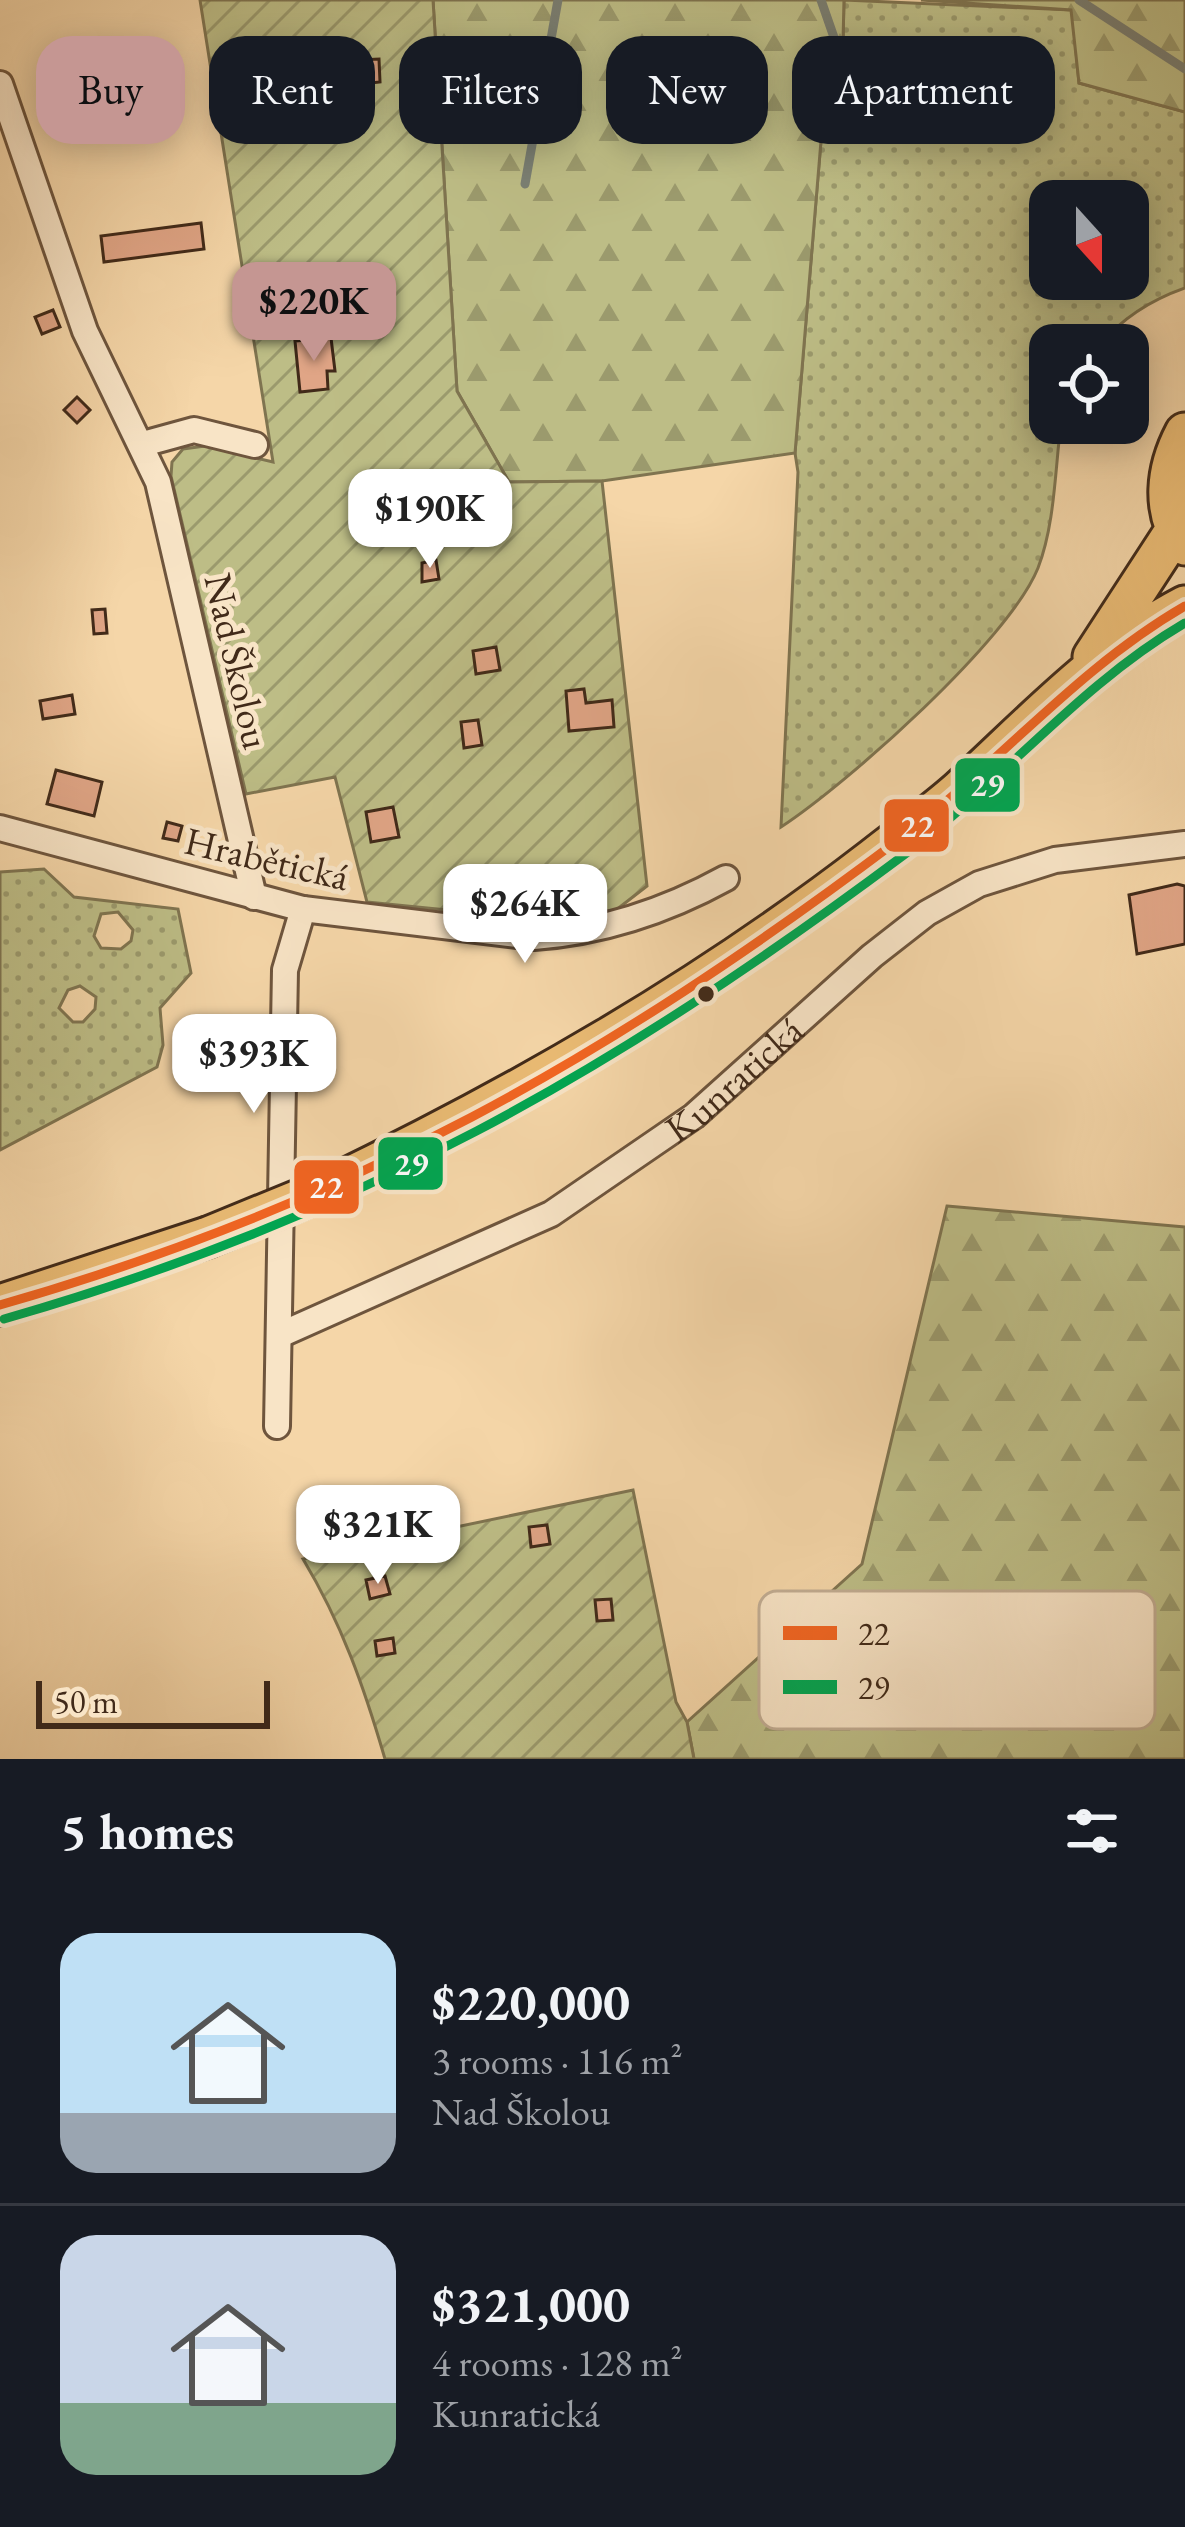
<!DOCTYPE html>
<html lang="en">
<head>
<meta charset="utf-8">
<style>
	body { margin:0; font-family:"EB Garamond",serif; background:#242831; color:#f1f3f6; height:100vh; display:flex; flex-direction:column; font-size:45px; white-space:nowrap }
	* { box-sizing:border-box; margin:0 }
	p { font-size:39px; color:#9ea1a6 }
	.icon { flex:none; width:66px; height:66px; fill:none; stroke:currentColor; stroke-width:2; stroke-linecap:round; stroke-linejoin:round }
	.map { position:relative; height:1759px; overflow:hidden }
	.drawer { display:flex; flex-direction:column; background:#171b24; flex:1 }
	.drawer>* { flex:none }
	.banner { position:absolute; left:36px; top:36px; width:1113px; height:108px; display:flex; gap:24px }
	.needle { width:78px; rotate:159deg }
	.tools { position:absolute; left:1029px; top:180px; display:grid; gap:24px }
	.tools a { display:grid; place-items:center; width:120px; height:120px; border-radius:24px; background:#171b24; box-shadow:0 6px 30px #0003; font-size:60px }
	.scale { position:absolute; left:36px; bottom:30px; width:234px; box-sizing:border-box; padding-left:12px; border:6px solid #412a19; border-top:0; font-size:33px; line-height:42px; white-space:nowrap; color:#412a19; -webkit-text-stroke:9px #f8e4c6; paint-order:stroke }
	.price { position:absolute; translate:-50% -102px; padding:0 27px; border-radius:24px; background:#fff; color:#222; font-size:39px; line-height:78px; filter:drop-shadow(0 3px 6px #0008) }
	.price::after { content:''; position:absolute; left:50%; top:72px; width:36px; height:27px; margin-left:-18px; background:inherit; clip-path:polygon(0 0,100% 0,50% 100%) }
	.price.selected { background:#c59692; color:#111 }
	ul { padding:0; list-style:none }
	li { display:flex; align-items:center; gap:36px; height:300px; padding:0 60px }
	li+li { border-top:3px solid #363941 }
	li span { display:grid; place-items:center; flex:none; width:336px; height:240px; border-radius:36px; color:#555 }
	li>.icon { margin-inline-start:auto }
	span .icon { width:144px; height:144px; fill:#fffc; stroke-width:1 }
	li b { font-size:51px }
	h2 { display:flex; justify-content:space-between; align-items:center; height:144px; padding:0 60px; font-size:51px }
	.tag { padding:0 42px; border-radius:36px; background:#171b24; box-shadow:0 6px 30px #0003; font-size:42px; line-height:108px }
	.tag.selected { background:#c59692; color:#111 }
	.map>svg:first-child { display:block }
	.grass { fill:url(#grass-dots); stroke:#7f7450; stroke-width:3; fill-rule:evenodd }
	.forest { fill:url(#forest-firs); stroke:#7f7450; stroke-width:3 }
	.garden { fill:url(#garden-furrows); stroke:#7f7450; stroke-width:3 }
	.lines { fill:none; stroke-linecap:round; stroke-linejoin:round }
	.stream { stroke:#797f74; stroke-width:9 }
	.building { fill:#e0a586; stroke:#412a19; stroke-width:3 }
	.street-casing { stroke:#6e553d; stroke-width:30 }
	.primary-casing { stroke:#412a19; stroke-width:45 }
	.street { stroke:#f8e4c6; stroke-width:24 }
	.primary { stroke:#eabb74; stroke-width:39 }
	.primary-bridge-casing { stroke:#412a19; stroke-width:45; stroke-linecap:butt }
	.primary-bridge { stroke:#eabb74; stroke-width:39 }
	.bus-1-casing { stroke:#f8e4c6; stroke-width:18 }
	.bus-2-casing { stroke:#f8e4c6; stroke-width:18 }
	.bus-1 { stroke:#f26522; stroke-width:9 }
	.bus-2 { stroke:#00a651; stroke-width:9 }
	.bus-dot { fill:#412a19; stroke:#f8e4c6; stroke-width:4.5 }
	.labels { text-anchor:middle; stroke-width:10; stroke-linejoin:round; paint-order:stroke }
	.street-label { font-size:39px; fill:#412a19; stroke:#f8e4c6 }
	.key { fill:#f8e4c6; stroke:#c1ac92; stroke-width:3 }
	.key-label { font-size:33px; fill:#412a19 }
	.line-badge { stroke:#f8e4c6; stroke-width:4.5 }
	.badge-label { font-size:33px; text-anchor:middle; font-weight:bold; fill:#fff }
</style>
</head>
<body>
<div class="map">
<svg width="1185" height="1759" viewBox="0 0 1185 1759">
	<defs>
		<pattern id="grass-dots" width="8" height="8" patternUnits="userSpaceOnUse" patternTransform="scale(3)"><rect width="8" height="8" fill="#bdbd86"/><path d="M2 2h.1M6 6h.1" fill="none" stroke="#9b9a6d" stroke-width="1.8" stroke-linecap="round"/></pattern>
		<pattern id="forest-firs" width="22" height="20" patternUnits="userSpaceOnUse" patternTransform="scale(3)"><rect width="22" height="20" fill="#bdbd86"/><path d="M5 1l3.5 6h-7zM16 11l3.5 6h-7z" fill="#9b9a6d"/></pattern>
		<pattern id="garden-furrows" width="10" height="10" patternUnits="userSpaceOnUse" patternTransform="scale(3)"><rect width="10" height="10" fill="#bdbd86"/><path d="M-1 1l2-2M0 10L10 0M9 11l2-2" fill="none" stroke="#9b9a6d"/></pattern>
	</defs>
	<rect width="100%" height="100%" fill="#f5d6a8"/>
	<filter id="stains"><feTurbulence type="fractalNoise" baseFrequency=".00167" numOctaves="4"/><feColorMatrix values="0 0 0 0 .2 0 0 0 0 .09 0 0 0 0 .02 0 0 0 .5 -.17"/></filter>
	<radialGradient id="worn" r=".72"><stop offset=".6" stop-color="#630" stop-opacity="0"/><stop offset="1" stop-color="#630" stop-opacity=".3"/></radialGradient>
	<path class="grass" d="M 844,0 L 1072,10 L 1079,83 L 1185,112 L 1185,288 C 1151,300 1123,317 1100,345 L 1050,345 L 1050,423 L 1061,423 C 1055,469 1055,524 1038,568 C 1009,640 848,783 781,827 L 798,472 L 795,453 L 822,129 L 841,125 ZM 1050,201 L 1128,201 L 1128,279 L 1050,279 Z
		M 44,869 L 74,897 L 178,909 L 191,973 L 160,1008 L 163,1045 L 157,1067 L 0,1150 L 0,872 ZM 118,912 L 133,930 L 131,941 L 121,949 L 101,948 L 94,936 L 101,914 ZM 80,986 L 96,997 L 95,1009 L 83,1022 L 73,1022 L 59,1008 L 68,990 Z"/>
	<path class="forest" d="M 433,0 L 844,0 L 841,125 L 822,129 L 795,453 L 602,481 L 509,482 L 457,391 Z
		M 921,0 L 1185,0 L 1185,112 L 1079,83 L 1071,10 Z
		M 947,1206 L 1185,1227 L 1185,1759 L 694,1759 L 687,1722 L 862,1564 Z"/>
	<path class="garden" d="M 200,0 L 433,0 L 457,391 L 509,482 L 602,481 L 647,886 L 616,910 L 538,919 L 367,902 L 335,777 L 246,794 L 171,476 L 172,462 L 183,449 L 205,446 L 273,462 Z
		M 633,1490 L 676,1702 L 687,1722 L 694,1759 L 385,1759 C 364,1687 342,1624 303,1559 Z"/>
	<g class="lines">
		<path class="stream" d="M 821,0 L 854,95
			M 1079,0 L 1185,69
			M 525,184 L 558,0"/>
	</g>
	<path class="building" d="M 379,59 L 380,82 L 361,84 L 360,60 Z
		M 201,223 L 204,249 L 104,262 L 101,236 Z
		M 53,310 L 60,327 L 42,334 L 35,317 Z
		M 331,338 L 335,371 L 327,371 L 328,389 L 300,392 L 295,341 Z
		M 77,397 L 90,410 L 77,423 L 64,410 Z
		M 436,560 L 439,579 L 422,582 L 422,563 Z
		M 105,609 L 107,633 L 94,634 L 92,610 Z
		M 496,647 L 500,670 L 476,674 L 473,651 Z
		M 584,689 L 586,703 L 612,700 L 614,727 L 569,731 L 566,691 Z
		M 72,695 L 75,714 L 43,719 L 40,701 Z
		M 478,720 L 482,745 L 464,748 L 461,722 Z
		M 56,770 L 102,782 L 94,816 L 47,804 Z
		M 393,807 L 399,837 L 371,842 L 366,812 Z
		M 167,822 L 182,826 L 178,841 L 163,838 Z
		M 1177,884 L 1185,886 L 1185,944 L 1137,954 L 1129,895 Z
		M 547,1525 L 550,1544 L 531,1547 L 529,1527 Z
		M 385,1576 L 390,1594 L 370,1599 L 366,1580 Z
		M 611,1599 L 613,1620 L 597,1621 L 595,1600 Z
		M 393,1638 L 395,1653 L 377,1656 L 375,1641 Z"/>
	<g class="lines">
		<g class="street-casing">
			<g id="street">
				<path d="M 0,84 L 85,331 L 158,482 L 254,897"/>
				<path d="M 143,444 L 194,430 L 255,445"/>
				<path d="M 0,828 L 303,909 L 534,937 C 603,932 666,911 726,878"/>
				<path id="s1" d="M 282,1334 L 551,1214 L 694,1116 L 872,956 L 927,913 L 979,884 L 1055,860 L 1185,844"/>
				<path d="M 277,1426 L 285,970 L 303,909"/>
			</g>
		</g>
		<g class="primary-casing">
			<path id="primary" d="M 1185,433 C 1166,469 1161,510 1185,545
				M 1093,657 L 1175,531
				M 323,1190 C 518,1096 702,991 874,858 C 903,835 933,814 960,790 C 1031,725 1099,651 1185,606
				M 0,1305 L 208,1237"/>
		</g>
		<use href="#street" class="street"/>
		<use href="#primary" class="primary"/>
		<g class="primary-bridge-casing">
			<path id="primary-bridge" d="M 208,1237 L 323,1190"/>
		</g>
		<use href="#primary-bridge" class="primary-bridge"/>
		<g class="bus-1-casing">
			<path id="bus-1" d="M 0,1305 C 352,1204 606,1060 897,841 C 997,766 1076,669 1185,606"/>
		</g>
		<g class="bus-2-casing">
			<path id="bus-2" d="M 4,1319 C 357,1218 612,1073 904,855 C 1002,782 1079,685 1185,623"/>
		</g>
		<use href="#bus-1" class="bus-1"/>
		<use href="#bus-2" class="bus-2"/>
	</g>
	<circle class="bus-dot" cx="706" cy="994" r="10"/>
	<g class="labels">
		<g class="street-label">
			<text transform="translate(238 661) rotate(77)" y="14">Nad Školou</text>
			<text transform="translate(267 858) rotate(13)" y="14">Hrabětická</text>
			<text dy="14" stroke="none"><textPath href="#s1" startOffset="522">Kunratická</textPath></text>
		</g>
	</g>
	<rect x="759" y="1591" width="396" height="138" rx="18" class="key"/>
	<rect x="783" y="1626" width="54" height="14" fill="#f26522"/>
	<rect x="783" y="1680" width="54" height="14" fill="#00a651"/>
	<g class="key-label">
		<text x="858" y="1645">22</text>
		<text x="858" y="1699">29</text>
	</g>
	<g class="line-badge">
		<rect x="953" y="756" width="69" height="58" rx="12" fill="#00a651"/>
		<rect x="882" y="797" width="69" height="57" rx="12" fill="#f26522"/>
		<rect x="376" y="1135" width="69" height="57" rx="12" fill="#00a651"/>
		<rect x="292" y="1158" width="69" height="58" rx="12" fill="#f26522"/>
	</g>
	<g class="badge-label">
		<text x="987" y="796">29</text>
		<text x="917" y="837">22</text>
		<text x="411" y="1175">29</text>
		<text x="326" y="1198">22</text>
	</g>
	<rect width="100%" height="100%" filter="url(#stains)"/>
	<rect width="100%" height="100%" fill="url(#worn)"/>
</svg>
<div class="tools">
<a><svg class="needle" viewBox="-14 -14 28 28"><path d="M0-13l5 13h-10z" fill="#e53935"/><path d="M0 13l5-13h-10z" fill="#9ea1a6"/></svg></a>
<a><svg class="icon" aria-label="locate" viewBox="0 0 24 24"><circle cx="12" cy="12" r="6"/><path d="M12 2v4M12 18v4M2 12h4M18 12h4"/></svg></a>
</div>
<div class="scale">50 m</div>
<b class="price selected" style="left:314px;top:364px">$220K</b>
<b class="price" style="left:430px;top:571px">$190K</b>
<b class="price" style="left:525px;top:966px">$264K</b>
<b class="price" style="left:254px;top:1116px">$393K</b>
<b class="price" style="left:378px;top:1587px">$321K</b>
<div class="banner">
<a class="tag selected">Buy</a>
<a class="tag">Rent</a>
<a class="tag">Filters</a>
<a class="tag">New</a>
<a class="tag">Apartment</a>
</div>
</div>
<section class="drawer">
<h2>5 homes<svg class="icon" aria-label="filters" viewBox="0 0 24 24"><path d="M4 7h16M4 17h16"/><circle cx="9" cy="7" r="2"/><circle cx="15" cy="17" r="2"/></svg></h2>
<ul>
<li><span style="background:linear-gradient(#bfe0f5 75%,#9aa5b1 0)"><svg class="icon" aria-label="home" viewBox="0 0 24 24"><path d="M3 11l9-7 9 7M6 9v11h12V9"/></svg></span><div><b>$220,000</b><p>3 rooms · 116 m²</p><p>Nad Školou</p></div></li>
<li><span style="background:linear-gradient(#c9d6e8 70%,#7fa58c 0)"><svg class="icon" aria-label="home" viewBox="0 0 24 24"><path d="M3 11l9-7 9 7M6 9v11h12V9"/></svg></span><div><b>$321,000</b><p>4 rooms · 128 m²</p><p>Kunratická</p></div></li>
</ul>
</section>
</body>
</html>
